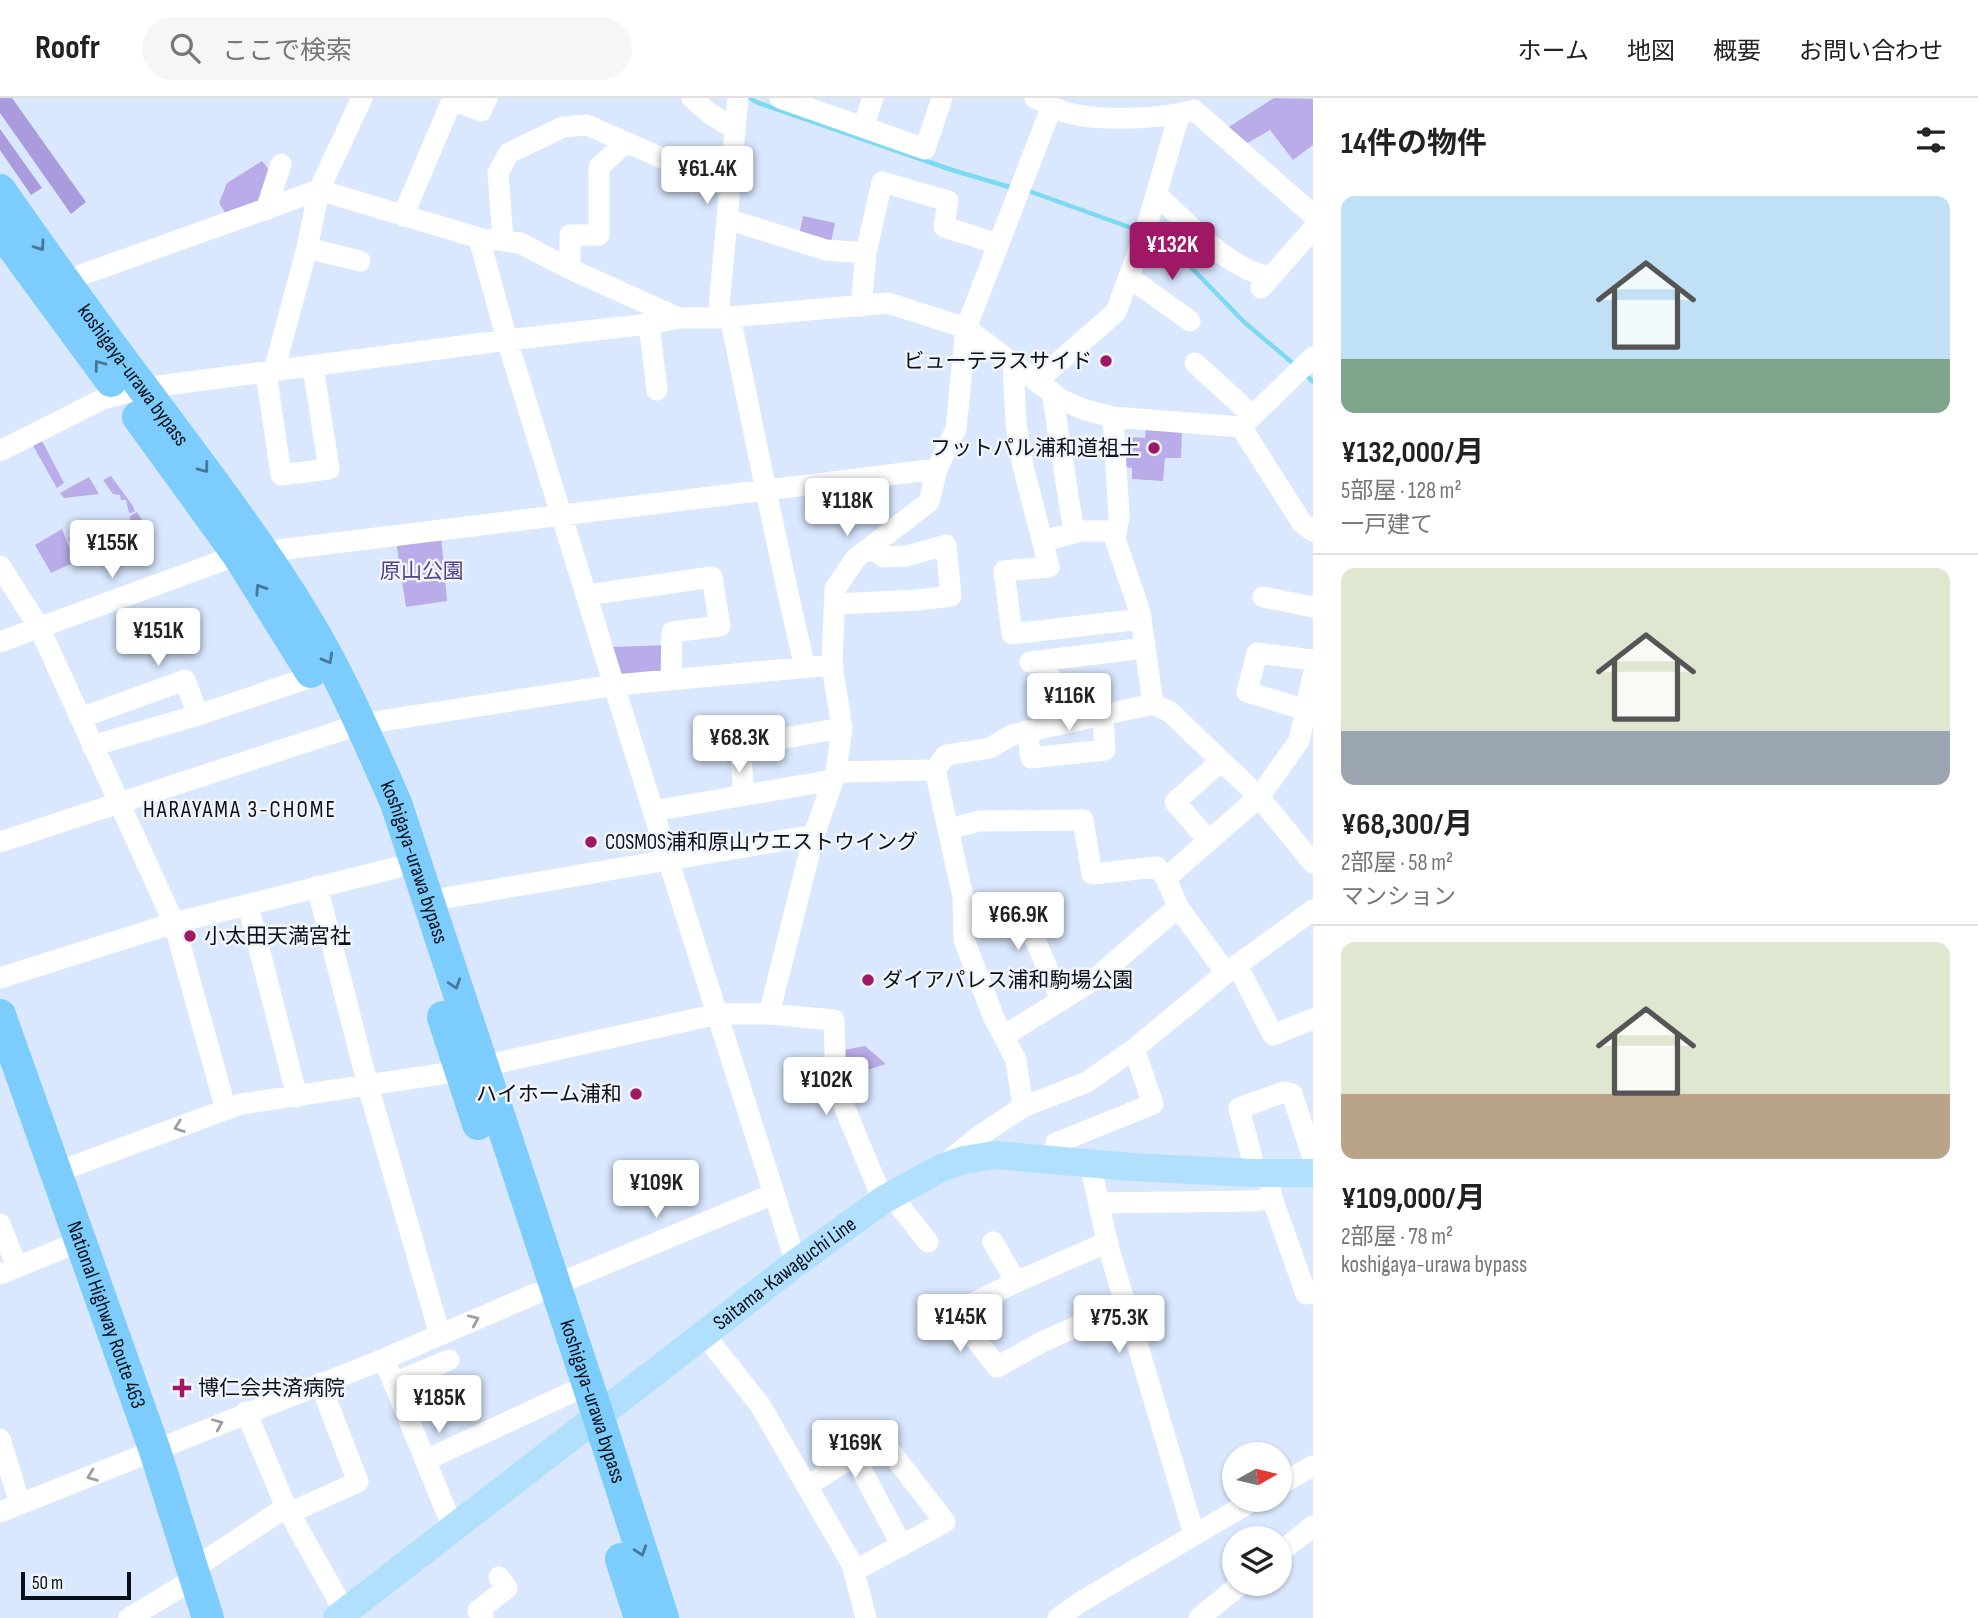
<!DOCTYPE html>
<html lang="ja">
<head>
<meta charset="utf-8">
<style>
	body { margin:0; font-family:"Sofia Sans Condensed","Noto Sans JP",sans-serif; background:#f6f6f6; color:#222; height:100vh; display:flex; flex-direction:column; font-size:26px; white-space:nowrap }
	* { box-sizing:border-box; margin:0 }
	p { font-size:23px; color:#767676 }
	.icon { flex:none; width:38px; height:38px; fill:none; stroke:currentColor; stroke-width:2; stroke-linecap:round; stroke-linejoin:round }
	.map { position:relative; flex:1; overflow:hidden }
	.sheet { display:flex; flex-direction:column; background:#fff; width:665px }
	.sheet>* { flex:none }
	.needle { width:46px; rotate:82deg }
	.fabs { position:absolute; left:1222px; top:1344px; display:grid; gap:14px }
	.fabs a { display:grid; place-items:center; width:70px; height:70px; border-radius:50%; background:#fff; box-shadow:0 2px 5px #0004; font-size:35px }
	.scale { position:absolute; left:21px; bottom:18px; width:110px; box-sizing:border-box; padding-left:7px; border:4px solid #0a1019; border-top:0; font-size:19px; line-height:24px; white-space:nowrap; color:#0a1019; -webkit-text-stroke:5px #f1f5fa; paint-order:stroke }
	.price { position:absolute; translate:-50% -60px; padding:0 16px; border-radius:7px; background:#fff; color:#222; font-size:23px; line-height:46px; filter:drop-shadow(0 2px 4px #0008) }
	.price::after { content:''; position:absolute; left:50%; top:42px; width:21px; height:16px; margin-left:-10px; background:inherit; clip-path:polygon(0 0,100% 0,50% 100%) }
	.price.active { background:#9f1866; color:#fff }
	ul { padding:0; list-style:none }
	li { display:grid; align-content:center; gap:14px; height:371px; padding:0 28px }
	li+li { border-top:2px solid #e0e0e0 }
	li span { display:grid; place-items:center; height:217px; border-radius:14px; color:#555 }
	li>.icon { margin-inline-start:auto }
	span .icon { width:126px; height:126px; fill:#fffc; stroke-width:1 }
	li b { font-size:30px }
	h2 { display:flex; justify-content:space-between; align-items:center; height:84px; padding:0 28px; font-size:30px }
	header { display:flex; align-items:center; gap:42px; box-sizing:border-box; height:98px; padding:0 35px; background:#fff; border-bottom:2px solid #e0e0e0 }
	header strong { font-size:33px }
	nav { display:flex; gap:38px; margin-inline-start:auto; font-size:24px }
	.search { width:490px; height:63px; background:#f6f6f6; display:flex; align-items:center; gap:18px; box-sizing:border-box; padding:0 24px; border-radius:38px; color:#767676; font-size:26px }
	main { display:flex; flex:1; min-height:0 }
	.map>svg:first-child { display:block }
	.green { fill:#b9ace8 }
	.forest { fill:#aa9bdd }
	.lines { fill:none; stroke-linecap:round; stroke-linejoin:round }
	.stream { stroke:#7bd9f2; stroke-width:4.5 }
	.minor { stroke:#fff; stroke-width:21 }
	.major { stroke:#b0e0fe; stroke-width:28 }
	.highway { stroke:#7cccfd; stroke-width:32 }
	.oneway { stroke:#497796 }
	.oneway2 { stroke:#9d9fa3 }
	.poi-dot { fill:#9f1866; stroke:#f1f5fa; stroke-width:2.5 }
	.labels { text-anchor:middle; stroke-width:5; stroke-linejoin:round; paint-order:stroke }
	.poi-label { font-size:21px; fill:#0a1019; stroke:#f1f5fa; text-anchor:start }
	.street-label { font-size:21px; fill:#0a1019; stroke:#f1f5fa }
	.park-label { font-size:21px; fill:#563f8e; stroke:#f1f5fa }
	.neighbourhood-label { font-size:23px; letter-spacing:2px; fill:#0a1019; stroke:#f1f5fa }
</style>
</head>
<body>
<header>
<strong>Roofr</strong>
<div class="search"><svg class="icon" aria-label="search" viewBox="0 0 24 24"><circle cx="10" cy="10" r="6"/><path d="M15 15l6 6"/></svg>ここで検索</div>
<nav><a>ホーム</a><a>地図</a><a>概要</a><a>お問い合わせ</a></nav>
</header>
<main>
<div class="map">
<svg width="1313" height="1520" viewBox="0 0 1313 1520">
	<rect width="100%" height="100%" fill="#d9e8fe"/>
	<path class="green" d="M 1274,0 L 1313,1 L 1313,47 L 1293,62 L 1270,32 L 1242,48 L 1224,32 Z
		M 262,63 L 273,77 L 265,105 L 226,116 L 219,105 L 227,85 Z
		M 803,118 L 835,125 L 831,144 L 799,137 Z
		M 1146,330 L 1182,332 L 1181,360 L 1165,360 L 1163,383 L 1132,381 L 1132,370 L 1125,369 L 1126,339 L 1145,340 Z
		M 41,341 L 64,385 L 57,390 L 32,346 Z
		M 111,378 L 133,408 L 135,414 L 129,415 L 126,402 L 121,402 L 120,397 L 113,396 L 103,382 Z
		M 89,379 L 99,396 L 64,400 L 60,395 Z
		M 137,414 L 148,432 L 134,442 L 77,461 L 68,440 L 131,434 L 130,418 Z
		M 62,431 L 75,464 L 51,475 L 35,447 Z
		M 441,437 L 447,503 L 406,509 L 396,443 Z
		M 670,547 L 668,577 L 621,581 L 611,549 Z
		M 865,948 L 886,966 L 839,981 L 838,953 Z"/>
	<path class="forest" d="M 0,0 L 12,0 L 86,104 L 71,116 L 0,15 Z
		M 0,31 L 42,90 L 31,97 L 0,52 Z"/>
	<g class="lines">
		<path class="stream" d="M 750,0 L 756,4 L 952,72 L 1013,90
			M 1026,92 L 1140,133
			M 1151,137 L 1184,162 L 1244,224 L 1295,267
			M 1305,276 L 1313,284"/>
		<path class="minor" d="M 692,0 L 709,15 L 735,31
			M 780,0 L 925,51 L 942,0
			M 1035,0 C 1045,4 1055,11 1065,14 C 1097,24 1162,21 1194,12 L 1313,117
			M 452,2 L 481,13 L 487,0
			M 863,29 L 873,0
			M 1157,97 C 1189,126 1226,170 1270,179
			M 266,112 L 281,66
			M 403,118 L 453,0
			M 727,121 L 826,152 L 866,155 L 861,208
			M 491,141 L 520,145 L 570,171 L 679,220
			M 503,142 L 498,75 L 509,55 L 563,29 L 587,27 L 730,90
			M 307,150 L 360,163
			M 866,155 L 882,84 L 948,103 L 944,129 L 998,146
			M 570,171 L 570,137 L 599,137 L 599,69 L 626,44
			M 1129,179 L 1190,223
			M 66,185 L 84,176 L 319,92 L 479,140 L 507,242 L 668,761 L 796,1165
			M 1261,190 L 1313,131
			M 730,219 C 755,336 777,453 805,569
			M 718,220 L 738,0
			M 649,226 L 657,292
			M 1313,259 L 1241,329 L 1302,425 L 1313,433
			M 1013,265 L 1016,325 L 1023,368 L 1049,469 L 1004,473 L 1012,536 L 1141,521
			M 1195,265 L 1253,318
			M 274,273 L 307,150 L 319,92 L 362,0
			M 266,275 L 281,377 L 329,371 L 313,269
			M 1037,283 L 1116,214 L 1145,135 L 1177,24 L 1183,15
			M 1052,294 L 1074,435
			M 1113,319 L 1241,329
			M 0,353 L 103,301 L 143,290 L 507,242 L 649,226 L 679,220 L 718,220 L 888,205 L 966,230 L 1060,301 L 1085,312 L 1113,319 L 1119,418 L 1115,441 L 1140,514 L 1153,606
			M 1043,443 L 1082,433 L 1116,433
			M 262,454 L 937,371
			M 0,468 L 40,531 L 174,825 L 226,1012
			M 587,497 L 712,479 L 720,528 L 672,534 L 671,581
			M 1263,499 L 1313,509
			M 835,506 L 918,502 L 951,498 L 946,447 L 906,458 L 884,459 L 869,450
			M 0,544 L 238,457
			M 1047,563 L 1055,627
			M 1030,564 L 1145,550
			M 1306,612 L 1247,594 L 1257,555 L 1313,562
			M 80,620 L 185,582 L 198,617
			M 1027,633 L 1031,660 L 1105,652 L 1103,617
			M 92,648 L 198,617 L 314,578
			M 935,672 L 946,657 L 990,650 L 1012,637 L 1153,606 L 1170,614 L 1259,699 L 1313,765
			M 836,674 L 935,672 L 963,799 L 964,842 L 994,920 L 1016,962 L 1023,1009
			M 744,697 L 740,648 L 842,630
			M 653,713 L 833,682
			M 950,731 L 979,723 L 1083,722 L 1092,776 L 1157,769 L 1166,780 L 1178,809 L 1226,875
			M 1209,743 L 1175,704 L 1221,663
			M 0,744 L 361,626 L 615,587 L 832,567
			M 1166,780 L 1259,699 L 1299,643 L 1313,577
			M 317,788 L 368,988 L 440,1237
			M 428,803 L 814,737
			M 248,807 L 297,999
			M 964,822 L 1026,820 L 1061,903
			M 1237,867 L 1273,937 L 1313,921
			M 0,880 L 174,825 L 395,770
			M 769,916 L 814,737 L 836,674 L 842,630 L 832,567 L 835,491 L 856,460 L 929,404 L 937,371 L 956,331 L 966,230 L 1052,8
			M 1004,938 L 1095,881 L 1178,809
			M 1054,1062 L 1056,1045 L 1153,1006 L 1134,951
			M 1090,1065 L 1108,1148 L 1194,1436
			M 945,1066 L 979,1038 L 1023,1009 L 1087,984 L 1134,951 L 1226,875 L 1313,812
			M 57,1074 L 241,1006 L 461,973 L 718,916 L 769,916 L 834,922 L 836,989 L 883,1102
			M 1254,1075 L 1252,1060 L 1239,1010 L 1284,994 L 1292,996 L 1313,1060
			M 1270,1086 L 1272,1100 L 1306,1196 L 1313,1194
			M 891,1097 L 928,1144
			M 1100,1105 L 1253,1103 L 1272,1100
			M 0,1126 L 17,1169
			M 993,1144 L 1016,1184
			M 1108,1144 L 1016,1184 L 962,1211 L 957,1217 L 997,1269 L 1042,1244 L 1126,1206
			M 0,1176 L 81,1143
			M 555,1187 L 773,1096
			M 703,1235 L 760,1307 L 852,1466 L 866,1520
			M 384,1261 L 453,1430
			M 394,1285 L 449,1262
			M 404,1308 L 450,1289
			M 246,1314 L 286,1409 L 345,1514
			M 0,1341 L 20,1406
			M 854,1358 L 902,1448
			M 426,1362 L 570,1295
			M 1279,1387 L 1313,1368
			M 807,1388 L 881,1341 L 945,1424 L 854,1473
			M 0,1414 L 384,1261 L 535,1196
			M 289,1415 L 358,1384 L 320,1285
			M 1279,1455 L 1313,1428
			M 193,1471 L 286,1409
			M 129,1520 L 196,1480
			M 483,1520 L 478,1513 L 507,1490 L 499,1479
			M 1058,1520 L 1082,1503 L 1254,1402
			M 1199,1520 L 1241,1486"/>
		<path class="major" id="s1" d="M 337,1520 L 796,1165 L 883,1102 L 941,1070 L 964,1062 L 995,1057 L 1132,1069 L 1254,1075 L 1313,1075"/>
		<g class="highway">
			<path id="s2" d="M 0,92 C 47,159 94,225 143,290 C 199,365 256,439 305,519 C 341,578 368,642 396,705 L 591,1296 L 663,1520"/>
			<path d="M 0,132 L 111,283"/>
			<path d="M 138,319 L 238,457 L 311,574"/>
			<path id="s3" d="M 0,917 L 155,1353 L 208,1520"/>
			<path d="M 443,919 L 478,1026"/>
			<path d="M 621,1461 L 640,1520"/>
		</g>
	</g>
	<defs><path id="oneway-chevron" d="M-2-3.5L2.5 0L-2 3.5" fill="none" stroke-width="1.6" stroke-linecap="round" stroke-linejoin="round" transform="scale(1.75)"/></defs>
	<g class="oneway">
		<use href="#oneway-chevron" transform="translate(40 148) rotate(55)"/>
		<use href="#oneway-chevron" transform="translate(99 267) rotate(-127)"/>
		<use href="#oneway-chevron" transform="translate(204 370) rotate(53)"/>
		<use href="#oneway-chevron" transform="translate(260 491) rotate(-123)"/>
		<use href="#oneway-chevron" transform="translate(328 561) rotate(61)"/>
		<use href="#oneway-chevron" transform="translate(455 886) rotate(72)"/>
		<use href="#oneway-chevron" transform="translate(641 1453) rotate(72)"/>
	</g>
	<g class="oneway2">
		<use href="#oneway-chevron" transform="translate(179 1029) rotate(160)"/>
		<use href="#oneway-chevron" transform="translate(474 1222) rotate(-24)"/>
		<use href="#oneway-chevron" transform="translate(218 1326) rotate(-23)"/>
		<use href="#oneway-chevron" transform="translate(92 1378) rotate(159)"/>
	</g>
	<g class="poi-dot">
		<circle cx="1106" cy="263" r="7"/>
		<circle cx="1154" cy="350" r="7"/>
		<circle cx="591" cy="744" r="7"/>
		<circle cx="190" cy="838" r="7"/>
		<circle cx="868" cy="882" r="7"/>
		<circle cx="636" cy="996" r="7"/>
		<path d="M178.5 1279.5h7v7h7v7h-7v7h-7v-7h-7v-7h7z"/>
	</g>
	<g class="labels">
		<g class="poi-label">
			<text x="1092" y="270" text-anchor="end">ビューテラスサイド</text>
			<text x="1140" y="357" text-anchor="end">フットパル浦和道祖土</text>
			<text x="605" y="751">COSMOS浦和原山ウエストウイング</text>
			<text x="204" y="845">小太田天満宮社</text>
			<text x="882" y="889">ダイアパレス浦和駒場公園</text>
			<text x="622" y="1003" text-anchor="end">ハイホーム浦和</text>
			<text x="198" y="1297">博仁会共済病院</text>
		</g>
		<g class="street-label">
			<text dy="7" stroke="none"><textPath href="#s2" startOffset="228">koshigaya-urawa bypass</textPath></text>
			<text dy="7" stroke="none"><textPath href="#s2" startOffset="794">koshigaya-urawa bypass</textPath></text>
			<text dy="7" stroke="none"><textPath href="#s1" startOffset="565">Saitama-Kawaguchi Line</textPath></text>
			<text dy="7" stroke="none"><textPath href="#s3" startOffset="318">National Highway Route 463</textPath></text>
			<text dy="7" stroke="none"><textPath href="#s2" startOffset="1362">koshigaya-urawa bypass</textPath></text>
		</g>
		<g class="park-label">
			<text x="422" y="480">原山公園</text>
		</g>
		<g class="neighbourhood-label">
			<text x="240" y="719">HARAYAMA 3-CHOME</text>
		</g>
	</g>
</svg>
<div class="fabs">
<a><svg class="needle" viewBox="-14 -14 28 28"><path d="M0-13l5 13h-10z" fill="#e53935"/><path d="M0 13l5-13h-10z" fill="#767676"/></svg></a>
<a><svg class="icon" aria-label="layers" viewBox="0 0 24 24"><path d="M12 4l9 5-9 5-9-5zM3 14l9 5 9-5"/></svg></a>
</div>
<div class="scale">50 m</div>
<b class="price" style="left:707px;top:108px">¥61.4K</b>
<b class="price active" style="left:1172px;top:184px">¥132K</b>
<b class="price" style="left:847px;top:440px">¥118K</b>
<b class="price" style="left:112px;top:482px">¥155K</b>
<b class="price" style="left:158px;top:570px">¥151K</b>
<b class="price" style="left:1069px;top:635px">¥116K</b>
<b class="price" style="left:739px;top:677px">¥68.3K</b>
<b class="price" style="left:1018px;top:854px">¥66.9K</b>
<b class="price" style="left:826px;top:1019px">¥102K</b>
<b class="price" style="left:656px;top:1122px">¥109K</b>
<b class="price" style="left:960px;top:1256px">¥145K</b>
<b class="price" style="left:1119px;top:1257px">¥75.3K</b>
<b class="price" style="left:439px;top:1337px">¥185K</b>
<b class="price" style="left:855px;top:1382px">¥169K</b>
</div>
<section class="sheet">
<h2>14件の物件<svg class="icon" aria-label="filters" viewBox="0 0 24 24"><path d="M4 7h16M4 17h16"/><circle cx="9" cy="7" r="2"/><circle cx="15" cy="17" r="2"/></svg></h2>
<ul>
<li><span style="background:linear-gradient(#bfe0f5 75%,#7fa58c 0)"><svg class="icon" aria-label="home" viewBox="0 0 24 24"><path d="M3 11l9-7 9 7M6 9v11h12V9"/></svg></span><div><b>¥132,000/月</b><p>5部屋 · 128 m²</p><p>一戸建て</p></div></li>
<li><span style="background:linear-gradient(#dfe7d0 75%,#9aa5b1 0)"><svg class="icon" aria-label="home" viewBox="0 0 24 24"><path d="M3 11l9-7 9 7M6 9v11h12V9"/></svg></span><div><b>¥68,300/月</b><p>2部屋 · 58 m²</p><p>マンション</p></div></li>
<li><span style="background:linear-gradient(#dfe7d0 70%,#b9a48a 0)"><svg class="icon" aria-label="home" viewBox="0 0 24 24"><path d="M3 11l9-7 9 7M6 9v11h12V9"/></svg></span><div><b>¥109,000/月</b><p>2部屋 · 78 m²</p><p>koshigaya-urawa bypass</p></div></li>
</ul>
</section>
</main>
</body>
</html>
